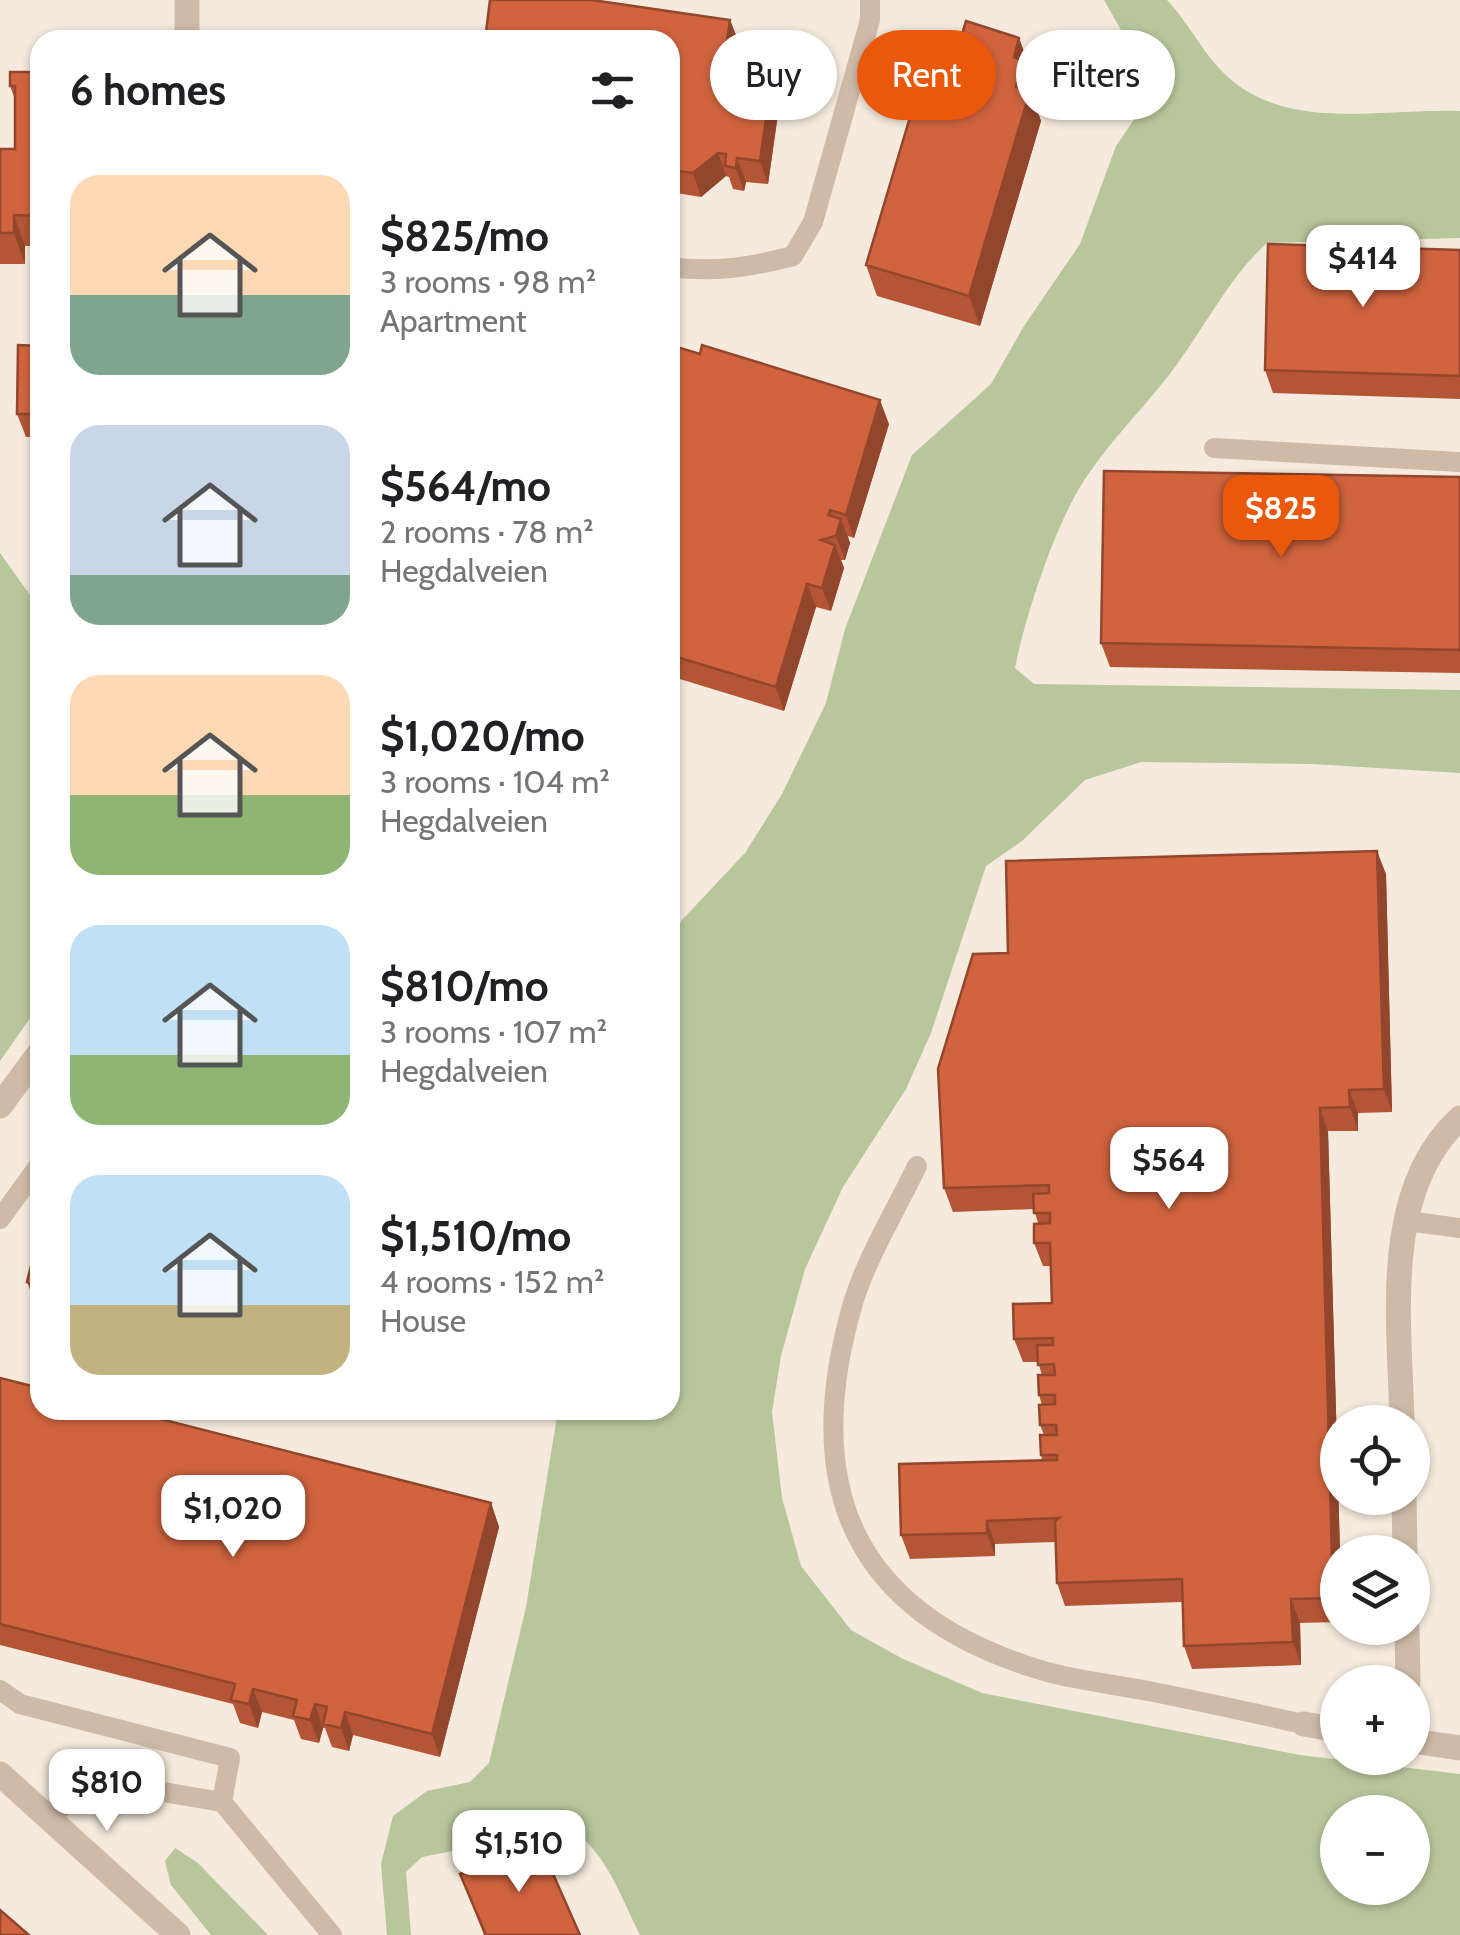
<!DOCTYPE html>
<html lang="en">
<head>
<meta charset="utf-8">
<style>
	body { margin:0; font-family:Cabin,sans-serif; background:#f6f6f6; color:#202124; height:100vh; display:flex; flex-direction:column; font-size:38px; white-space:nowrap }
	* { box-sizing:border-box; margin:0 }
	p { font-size:32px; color:#757577 }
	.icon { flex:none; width:55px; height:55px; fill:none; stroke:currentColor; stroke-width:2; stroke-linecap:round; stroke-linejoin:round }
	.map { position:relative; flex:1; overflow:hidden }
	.sheet { position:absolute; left:30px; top:30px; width:650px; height:1390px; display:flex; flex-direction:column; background:#fff; border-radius:30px; box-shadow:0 2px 8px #0004 }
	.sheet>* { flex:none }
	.hud { position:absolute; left:710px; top:30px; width:600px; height:90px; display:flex; gap:20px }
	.fabs { position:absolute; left:1320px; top:1405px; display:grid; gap:20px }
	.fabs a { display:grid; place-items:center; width:110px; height:110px; border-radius:50%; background:#fff; box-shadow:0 2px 8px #0004; font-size:50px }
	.price { position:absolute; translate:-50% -85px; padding:0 22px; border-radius:20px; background:#fff; color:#222; font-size:32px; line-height:65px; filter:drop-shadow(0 2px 5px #0008) }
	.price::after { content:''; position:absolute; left:50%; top:60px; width:30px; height:22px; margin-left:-15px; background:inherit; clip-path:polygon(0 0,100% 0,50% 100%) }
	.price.selected { background:#ea580c; color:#fff }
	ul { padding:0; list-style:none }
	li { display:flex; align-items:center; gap:30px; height:250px; padding:0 40px }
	li span { display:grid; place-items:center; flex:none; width:280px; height:200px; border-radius:30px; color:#555 }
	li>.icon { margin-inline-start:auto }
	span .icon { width:120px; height:120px; fill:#fffc; stroke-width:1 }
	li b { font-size:42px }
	h2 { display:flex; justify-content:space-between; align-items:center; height:120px; padding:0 40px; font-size:42px }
	.chip { padding:0 35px; border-radius:45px; background:#fff; box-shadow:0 2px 8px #0004; font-size:35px; line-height:90px }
	.chip.selected { background:#ea580c; color:#fff }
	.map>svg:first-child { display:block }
	.green { fill:#b7c69b; fill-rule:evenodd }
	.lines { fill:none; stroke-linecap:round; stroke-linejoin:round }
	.service { stroke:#cebaa7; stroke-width:20 }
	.minor { stroke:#cebaa7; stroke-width:25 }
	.wall { fill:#b45636 }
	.shaded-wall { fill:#92462c }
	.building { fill:#d1643f; stroke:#92462c; stroke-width:2.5 }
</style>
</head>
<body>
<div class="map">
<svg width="1460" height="1935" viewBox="0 0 1460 1935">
	<rect width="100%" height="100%" fill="#f5eadd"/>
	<path class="green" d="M 1104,0 L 1167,0 C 1187,21 1199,46 1218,67 C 1278,135 1380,108 1460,111 L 1460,238 L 1267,243 C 1232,274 1208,321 1180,360 C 1149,404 1108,441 1080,487 C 1053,532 1025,617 1015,668 L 1034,684 L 1460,690 L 1460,773 L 1312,764 L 1141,762 L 1085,780 L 1022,841 L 986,866 L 931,1033 L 906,1089 L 843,1187 L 805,1269 L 781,1356 L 772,1412 L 782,1498 L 801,1566 L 851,1630 L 901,1658 L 982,1693 L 1300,1755 L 1460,1774 L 1460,1935 L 640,1935 C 618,1891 602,1839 554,1820 L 478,1846 L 422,1857 L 406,1872 L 411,1935 L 387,1935 L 381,1864 L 393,1816 L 427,1791 L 470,1782 L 489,1763 L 526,1607 L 558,1410 L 670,1410 L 670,950 L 681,921 L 745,853 L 782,794 L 826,703 L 845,629 L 912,455 L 991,384 L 1024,326 L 1080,244 L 1116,146 L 1142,108 L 1143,69 ZM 1338,1812 L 1412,1812 L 1412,1888 L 1338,1888 Z
		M 0,553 L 40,609 L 40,1004 L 0,1061 Z
		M 175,1848 L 198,1863 L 268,1935 L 211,1935 L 171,1885 L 165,1861 Z"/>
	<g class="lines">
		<path class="service" d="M 670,267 C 713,273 752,267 793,256 L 813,222 L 870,20 L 870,0
			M 1214,448 L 1460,462
			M 917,1166 C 896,1210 867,1257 853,1303 C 799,1489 854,1615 1044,1671 C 1078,1681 1114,1684 1148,1691 C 1200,1701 1252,1713 1304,1724
			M 0,1219 L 40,1164
			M 1407,1221 L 1460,1228
			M 0,1690 L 20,1704 L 230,1758 L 222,1802 L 110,1783 L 80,1792 L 49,1818
			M 222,1802 L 332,1935"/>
		<path class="minor" d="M 187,40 L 187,0
			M 0,1106 L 40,1052
			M 1402,1422 C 1400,1324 1380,1191 1460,1118
			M 1404,1498 L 1405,1552
			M 1407,1628 L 1408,1682
			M 1304,1724 L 1338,1730
			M 1412,1741 L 1460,1748
			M 0,1774 L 178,1935"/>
	</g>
	<path class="wall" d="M 730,20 L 739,43 L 738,48 L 776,48 L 784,72 L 768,184 L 746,182 L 744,191 L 733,189 L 729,177 L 726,176 L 701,197 L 670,192 L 670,40 Z
		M 1019,38 L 1030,68 L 1029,73 L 1035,91 L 1033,99 L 1041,121 L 980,326 L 877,296 L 866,265 L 940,64 L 960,41 Z
		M 40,72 L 40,246 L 25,246 L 25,264 L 0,264 L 0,149 L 15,149 L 15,99 L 10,86 Z
		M 1460,250 L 1460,399 L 1273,393 L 1265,370 Z
		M 670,345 L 889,424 L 854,538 L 848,536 L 850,543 L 845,560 L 841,560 L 844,568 L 831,611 L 816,607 L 784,711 L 670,676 Z
		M 40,346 L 40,437 L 26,437 L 17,414 Z
		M 1460,477 L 1460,673 L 1110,667 L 1101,643 Z
		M 1386,874 L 1392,1112 L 1358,1113 L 1358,1131 L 1328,1131 L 1340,1552 L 1338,1552 L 1338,1622 L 1300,1623 L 1301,1665 L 1192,1669 L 1184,1646 L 1182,1602 L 1065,1606 L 1057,1583 L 1056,1542 L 995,1544 L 995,1556 L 910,1559 L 901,1535 L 1042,1460 L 1041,1455 L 1044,1435 L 1040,1425 L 1042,1405 L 1039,1395 L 1042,1375 L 1038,1362 L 1023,1362 L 1014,1339 L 1052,1303 L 1051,1266 L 1043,1266 L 1034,1243 L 1038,1223 L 1034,1209 L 953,1212 L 944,1188 L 1008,953 Z
		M 40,1230 L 40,1307 L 36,1305 L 27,1282 Z
		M 0,1378 L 491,1503 L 499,1527 L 440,1757 L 353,1735 L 349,1751 L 332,1747 L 325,1728 L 323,1728 L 319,1743 L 301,1739 L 294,1720 L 262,1712 L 258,1728 L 240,1723 L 233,1704 L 0,1645 Z
		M 450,1410 L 491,1410 L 489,1420 Z
		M 460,1874 L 580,1935 L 484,1935 Z"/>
	<path class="shaded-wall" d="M 730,20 L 739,43 L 735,71 L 726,48 Z
		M 1019,38 L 1030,68 L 1029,73 L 1035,91 L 1033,99 L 1041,121 L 980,326 L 969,296 L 1016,87 L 1014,57 Z
		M 776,48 L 784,72 L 768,184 L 760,161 Z
		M 718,153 L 726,176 L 701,197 L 693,173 Z
		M 737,158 L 746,182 L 744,191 L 736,168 Z
		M 14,215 L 25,246 L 25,264 L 14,233 Z
		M 880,400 L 889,424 L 854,538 L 846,515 Z
		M 830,510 L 838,532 L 841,519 L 850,543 L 845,560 L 828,515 Z
		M 835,545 L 844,568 L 831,611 L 822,588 Z
		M 807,584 L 816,607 L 784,711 L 776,687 Z
		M 1377,851 L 1386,874 L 1392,1112 L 1384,1089 Z
		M 1349,1090 L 1358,1113 L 1358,1131 L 1350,1107 Z
		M 1320,1108 L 1328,1131 L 1340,1552 L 1338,1552 L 1338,1610 L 1333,1598 Z
		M 491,1503 L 499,1527 L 440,1757 L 432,1734 Z
		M 987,1521 L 995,1544 L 995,1556 L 987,1533 Z
		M 1291,1599 L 1300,1623 L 1301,1665 L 1293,1642 Z
		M 253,1689 L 262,1712 L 258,1728 L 249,1704 Z
		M 315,1704 L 323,1728 L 319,1743 L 310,1720 Z
		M 345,1712 L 353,1735 L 349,1751 L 341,1728 Z"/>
	<path class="building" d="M 490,0 L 592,0 L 730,20 L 726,48 L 776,48 L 760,161 L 737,158 L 736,168 L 725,166 L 726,154 L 718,153 L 693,173 L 670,170 L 670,40 L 485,40 Z
		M 966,21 L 1019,38 L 1014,57 L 1024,61 L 1016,87 L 1030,91 L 969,296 L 866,265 L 927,60 L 940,64 L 949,38 L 960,41 Z
		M 10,72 L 40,72 L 40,216 L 14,215 L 14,233 L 0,233 L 0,149 L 15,149 L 15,86 L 10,86 Z
		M 1268,244 L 1460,250 L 1460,376 L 1265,370 Z
		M 18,345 L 40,346 L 40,414 L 17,414 Z
		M 670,345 L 700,354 L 702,345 L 880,400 L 846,515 L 830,510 L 828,515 L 841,519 L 836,536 L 821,540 L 835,545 L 822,588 L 807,584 L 776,687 L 670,655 Z
		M 1104,471 L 1460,477 L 1460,650 L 1101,643 Z
		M 1377,851 L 1384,1089 L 1349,1090 L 1350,1107 L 1320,1108 L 1333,1598 L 1291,1599 L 1293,1642 L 1184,1646 L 1182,1579 L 1057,1583 L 1055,1521 L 1059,1518 L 987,1521 L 987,1533 L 901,1535 L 899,1464 L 1057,1460 L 1057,1455 L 1041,1455 L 1040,1435 L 1057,1435 L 1056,1425 L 1040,1425 L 1039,1405 L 1055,1404 L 1055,1395 L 1039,1395 L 1038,1375 L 1055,1375 L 1054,1364 L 1038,1365 L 1037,1345 L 1053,1345 L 1053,1338 L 1014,1339 L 1013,1304 L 1052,1303 L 1050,1243 L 1034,1243 L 1034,1224 L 1050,1223 L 1050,1213 L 1034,1213 L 1033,1194 L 1049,1193 L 1049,1185 L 944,1188 L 938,1069 L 973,954 L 1008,953 L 1006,861 Z
		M 40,1230 L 40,1285 L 27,1282 Z
		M 0,1378 L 40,1388 L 40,1410 L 125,1410 L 491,1503 L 432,1734 L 345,1712 L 341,1728 L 323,1724 L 327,1707 L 315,1704 L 310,1720 L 293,1716 L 297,1700 L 253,1689 L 249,1704 L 231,1700 L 235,1684 L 0,1624 Z
		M 538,1840 L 580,1935 L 486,1935 L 460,1874 Z
		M 0,1910 L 29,1935 L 0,1935 Z"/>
</svg>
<div class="fabs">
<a><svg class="icon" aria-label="locate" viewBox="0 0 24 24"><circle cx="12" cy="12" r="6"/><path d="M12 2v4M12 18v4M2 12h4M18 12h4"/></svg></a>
<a><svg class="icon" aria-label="layers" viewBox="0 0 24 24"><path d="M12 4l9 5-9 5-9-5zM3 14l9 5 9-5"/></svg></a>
<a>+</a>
<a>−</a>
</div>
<b class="price" style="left:1363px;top:310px">$414</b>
<b class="price selected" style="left:1281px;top:560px">$825</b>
<b class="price" style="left:1169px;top:1212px">$564</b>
<b class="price" style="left:233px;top:1560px">$1,020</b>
<b class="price" style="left:107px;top:1834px">$810</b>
<b class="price" style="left:519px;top:1895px">$1,510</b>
<div class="hud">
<a class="chip">Buy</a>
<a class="chip selected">Rent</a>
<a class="chip">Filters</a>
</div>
<section class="sheet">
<h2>6 homes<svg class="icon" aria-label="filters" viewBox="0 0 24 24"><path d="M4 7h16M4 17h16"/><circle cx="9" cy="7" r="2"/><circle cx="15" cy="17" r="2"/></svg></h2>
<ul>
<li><span style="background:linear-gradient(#ffd9b3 60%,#7fa58c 0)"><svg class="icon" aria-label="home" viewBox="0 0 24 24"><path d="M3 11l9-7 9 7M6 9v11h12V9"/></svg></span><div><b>$825/mo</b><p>3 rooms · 98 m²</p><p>Apartment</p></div></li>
<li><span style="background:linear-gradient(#c9d6e8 75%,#7fa58c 0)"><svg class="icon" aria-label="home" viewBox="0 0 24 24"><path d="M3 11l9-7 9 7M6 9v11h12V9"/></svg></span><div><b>$564/mo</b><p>2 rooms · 78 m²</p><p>Hegdalveien</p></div></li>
<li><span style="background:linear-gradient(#ffd9b3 60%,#8fb573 0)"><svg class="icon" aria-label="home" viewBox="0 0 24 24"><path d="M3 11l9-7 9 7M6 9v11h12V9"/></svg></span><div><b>$1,020/mo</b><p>3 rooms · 104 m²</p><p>Hegdalveien</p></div></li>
<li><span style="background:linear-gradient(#bfe0f5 65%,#8fb573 0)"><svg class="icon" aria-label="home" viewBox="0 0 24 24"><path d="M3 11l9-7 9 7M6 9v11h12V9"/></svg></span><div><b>$810/mo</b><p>3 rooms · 107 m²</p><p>Hegdalveien</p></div></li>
<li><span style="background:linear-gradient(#bfe0f5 65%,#c2b280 0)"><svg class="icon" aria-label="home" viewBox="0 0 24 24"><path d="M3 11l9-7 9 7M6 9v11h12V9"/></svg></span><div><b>$1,510/mo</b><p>4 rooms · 152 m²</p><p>House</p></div></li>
</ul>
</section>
</div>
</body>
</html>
